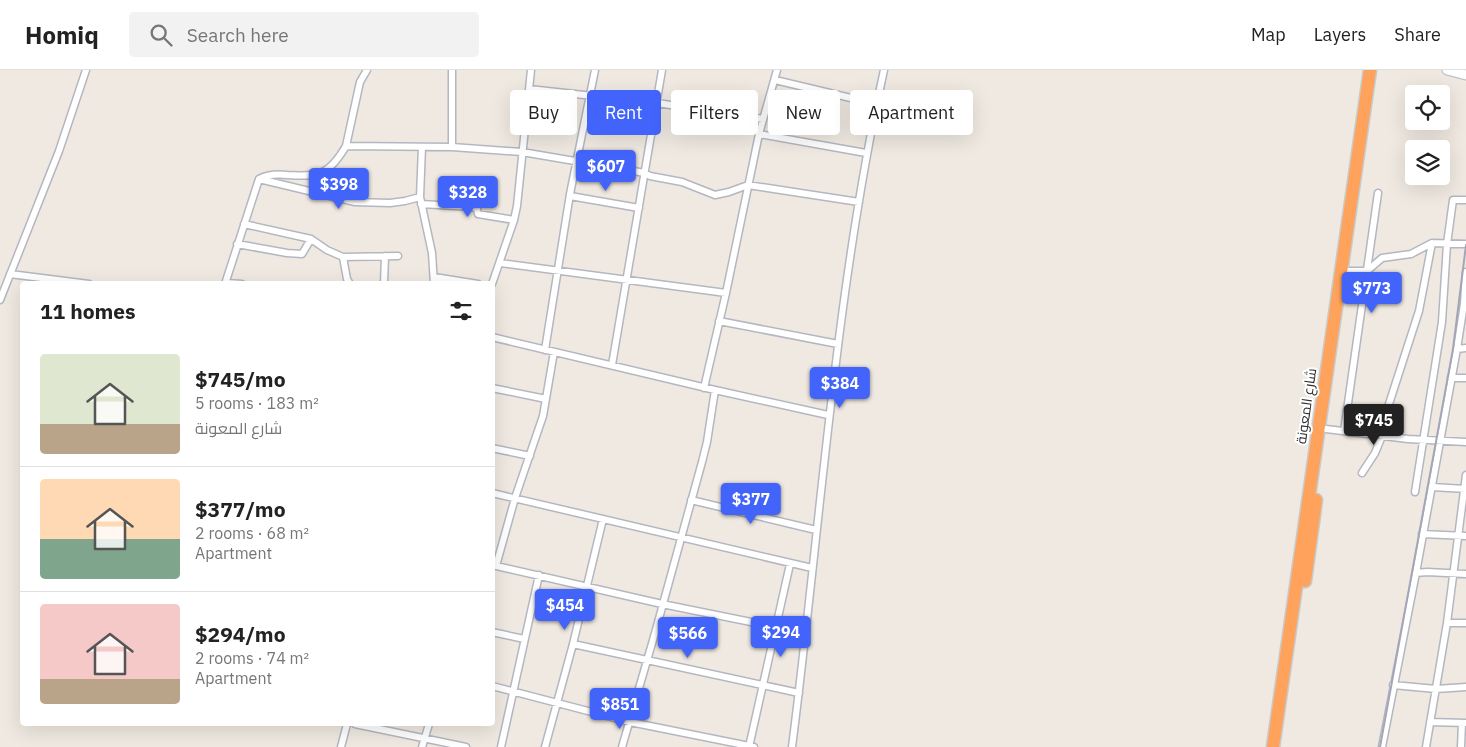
<!DOCTYPE html>
<html lang="en">
<head>
<meta charset="utf-8">
<style>
	body { margin:0; font-family:"IBM Plex Sans",Cairo,sans-serif; background:#f2f2f2; color:#222; height:100vh; display:flex; flex-direction:column; font-size:19px; white-space:nowrap }
	* { box-sizing:border-box; margin:0 }
	p { font-size:16px; color:#767676 }
	.icon { flex:none; width:28px; height:28px; fill:none; stroke:currentColor; stroke-width:2; stroke-linecap:round; stroke-linejoin:round }
	.map { position:relative; flex:1; overflow:hidden }
	.drawer { position:absolute; left:20px; top:211px; width:475px; height:445px; display:flex; flex-direction:column; background:#fff; border-radius:5px; box-shadow:0 5px 20px #0002 }
	.drawer>* { flex:none }
	.hud { position:absolute; left:510px; top:20px; width:475px; height:45px; display:flex; gap:10px }
	.controls { position:absolute; left:1405px; top:15px; display:grid; gap:10px }
	.controls a { display:grid; place-items:center; width:45px; height:45px; border-radius:5px; background:#fff; box-shadow:0 5px 20px #0002; font-size:25px }
	.price { position:absolute; translate:-50% -42px; padding:0 11px; border-radius:5px; background:#4264fb; color:#fff; font-size:16px; line-height:32px; filter:drop-shadow(0 1px 2px #0008) }
	.price::after { content:''; position:absolute; left:50%; top:30px; width:15px; height:11px; margin-left:-8px; background:inherit; clip-path:polygon(0 0,100% 0,50% 100%) }
	.price.current { background:#222; color:#fff }
	ul { padding:0; list-style:none }
	li { display:flex; align-items:center; gap:15px; height:125px; padding:0 20px }
	li+li { border-top:1px solid #e0e0e0 }
	li span { display:grid; place-items:center; flex:none; width:140px; height:100px; border-radius:5px; color:#555 }
	li>.icon { margin-inline-start:auto }
	span .icon { width:60px; height:60px; fill:#fffc; stroke-width:1 }
	li b { font-size:21px }
	h2 { display:flex; justify-content:space-between; align-items:center; height:60px; padding:0 20px; font-size:21px }
	.chip { padding:0 18px; border-radius:5px; background:#fff; box-shadow:0 5px 20px #0002; font-size:18px; line-height:45px }
	.chip.current { background:#4264fb; color:#fff }
	header { display:flex; align-items:center; gap:30px; box-sizing:border-box; height:70px; padding:0 25px; background:#fff; border-bottom:1px solid #e0e0e0 }
	header strong { font-size:24px }
	nav { display:flex; gap:28px; margin-inline-start:auto; font-size:18px }
	.search { width:350px; height:45px; background:#f2f2f2; display:flex; align-items:center; gap:12px; box-sizing:border-box; padding:0 18px; border-radius:5px; color:#767676; font-size:19px }
	.map>svg:first-child { display:block }
	.lines { fill:none; stroke-linecap:round; stroke-linejoin:round }
	.street-casing { stroke:#b4b7c1; stroke-width:9 }
	.secondary-casing { stroke:#b4b7c1; stroke-width:11 }
	.highway-casing { stroke:#c9c9c9; stroke-width:15 }
	.street { stroke:#fff; stroke-width:6 }
	.secondary { stroke:#fff; stroke-width:9 }
	.highway { stroke:#ffa35c; stroke-width:12 }
	.rail { stroke:#a3a6b8; stroke-width:2 }
	.labels { text-anchor:middle; stroke-width:4; stroke-linejoin:round; paint-order:stroke }
	.street-label { font-size:14px; fill:#2e2e2e; stroke:#fff }
</style>
</head>
<body>
<header>
<strong>Homiq</strong>
<div class="search"><svg class="icon" aria-label="search" viewBox="0 0 24 24"><circle cx="10" cy="10" r="6"/><path d="M15 15l6 6"/></svg>Search here</div>
<nav><a>Map</a><a>Layers</a><a>Share</a></nav>
</header>
<div class="map">
<svg width="1466" height="677" viewBox="0 0 1466 677">
	<rect width="100%" height="100%" fill="#efe9e1"/>
	<g class="lines">
		<g class="street-casing">
			<path id="street" d="M 775,10 L 876,34
				M 529,19 L 657,33 L 763,49
				M 759,64 L 866,83
				M 346,76 L 360,12 L 367,0
				M 422,77 L 420,127 L 432,183 L 434,214
				M 452,77 L 452,0
				M 259,109 L 355,132 L 390,133 L 405,131 L 420,127
				M 570,126 L 639,138
				M 421,134 L 472,137 L 477,139 L 478,144 L 514,150
				M 244,154 L 311,169 L 327,180 L 343,187 L 347,209 L 350,214
				M 237,174 L 287,183 L 302,184 L 311,169
				M 343,187 L 398,186
				M 500,193 L 726,223 L 704,318
				M 1349,201 L 1367,201 L 1382,188 L 1411,184 L 1432,173
				M 10,204 L 89,214
				M 434,207 L 478,214
				M 226,213 L 242,214
				M 225,214 L 259,109 C 268,104 277,104 287,105 C 319,107 329,105 346,76 L 452,77 L 522,82 L 645,103 L 650,106 L 682,112 L 715,125 L 729,122 L 748,115 L 859,132
				M 384,214 L 385,186
				M 492,214 L 514,150 L 517,136 L 531,0
				M 726,223 L 759,64 L 777,0
				M 0,230 L 59,81 L 86,0
				M 719,251 L 838,274
				M 492,267 L 715,320 L 828,345
				M 1457,279 L 1466,278
				M 545,280 L 570,124 L 595,0
				M 612,295 L 662,0
				M 1451,308 L 1466,308
				M 492,318 L 546,329
				M 1326,359 L 1408,369 L 1466,372
				M 1344,361 L 1378,123
				M 492,378 L 530,386
				M 1362,403 L 1375,383 L 1382,366 L 1388,337 L 1419,241 L 1432,173 L 1466,174
				M 1431,418 L 1432,417 L 1466,419
				M 1415,422 L 1442,252 L 1447,174 L 1453,130 L 1466,130
				M 492,423 L 812,498
				M 691,430 L 816,460
				M 1422,464 L 1466,466
				M 492,495 L 662,534 L 805,563
				M 496,496 L 515,428 L 543,346 L 554,282
				M 1416,503 L 1427,502 L 1466,504
				M 1447,553 L 1466,553
				M 492,562 L 524,569
				M 573,574 L 799,623
				M 1393,615 L 1436,619 L 1466,617
				M 492,616 L 630,652 L 754,677
				M 1430,652 L 1466,653
				M 355,654 L 466,677
				M 341,677 L 347,654
				M 422,677 L 429,654
				M 501,677 L 539,505
				M 545,677 L 573,574 L 603,449
				M 622,677 L 655,563 L 702,392 L 707,372 L 715,320
				M 749,677 L 790,494
				M 792,677 C 821,451 835,223 884,0
				M 1382,677 L 1416,503 L 1457,279 L 1464,234 L 1466,202
				M 1426,677 L 1447,553 L 1466,405
				M 1461,677 L 1462,653"/>
		</g>
		<g class="secondary-casing">
			<path id="secondary" d="M 1447,0 L 1466,5"/>
		</g>
		<g class="highway-casing">
			<path id="highway" d="M 1305,511 L 1316,430
				M 1273,677 L 1370,0"/>
		</g>
		<use href="#street" class="street"/>
		<use href="#secondary" class="secondary"/>
		<use href="#highway" class="highway"/>
		<path class="rail" d="M 1380,677 L 1453,279 L 1466,175"/>
	</g>
	<g class="labels">
		<g class="street-label">
			<text transform="translate(1306 336) rotate(-82)" y="5">شارع المعونة</text>
		</g>
	</g>
</svg>
<div class="controls">
<a><svg class="icon" aria-label="locate" viewBox="0 0 24 24"><circle cx="12" cy="12" r="6"/><path d="M12 2v4M12 18v4M2 12h4M18 12h4"/></svg></a>
<a><svg class="icon" aria-label="layers" viewBox="0 0 24 24"><path d="M12 4l9 5-9 5-9-5zM3 14l9 5 9-5"/></svg></a>
</div>
<b class="price" style="left:606px;top:122px">$607</b>
<b class="price" style="left:339px;top:140px">$398</b>
<b class="price" style="left:468px;top:148px">$328</b>
<b class="price" style="left:1372px;top:244px">$773</b>
<b class="price" style="left:840px;top:339px">$384</b>
<b class="price current" style="left:1374px;top:376px">$745</b>
<b class="price" style="left:751px;top:455px">$377</b>
<b class="price" style="left:565px;top:561px">$454</b>
<b class="price" style="left:781px;top:588px">$294</b>
<b class="price" style="left:688px;top:589px">$566</b>
<b class="price" style="left:620px;top:660px">$851</b>
<div class="hud">
<a class="chip">Buy</a>
<a class="chip current">Rent</a>
<a class="chip">Filters</a>
<a class="chip">New</a>
<a class="chip">Apartment</a>
</div>
<section class="drawer">
<h2>11 homes<svg class="icon" aria-label="filters" viewBox="0 0 24 24"><path d="M4 7h16M4 17h16"/><circle cx="9" cy="7" r="2"/><circle cx="15" cy="17" r="2"/></svg></h2>
<ul>
<li><span style="background:linear-gradient(#dfe7d0 70%,#b9a48a 0)"><svg class="icon" aria-label="home" viewBox="0 0 24 24"><path d="M3 11l9-7 9 7M6 9v11h12V9"/></svg></span><div><b>$745/mo</b><p>5 rooms · 183 m²</p><p>شارع المعونة</p></div></li>
<li><span style="background:linear-gradient(#ffd9b3 60%,#7fa58c 0)"><svg class="icon" aria-label="home" viewBox="0 0 24 24"><path d="M3 11l9-7 9 7M6 9v11h12V9"/></svg></span><div><b>$377/mo</b><p>2 rooms · 68 m²</p><p>Apartment</p></div></li>
<li><span style="background:linear-gradient(#f6c9c9 75%,#b9a48a 0)"><svg class="icon" aria-label="home" viewBox="0 0 24 24"><path d="M3 11l9-7 9 7M6 9v11h12V9"/></svg></span><div><b>$294/mo</b><p>2 rooms · 74 m²</p><p>Apartment</p></div></li>
</ul>
</section>
</div>
</body>
</html>
